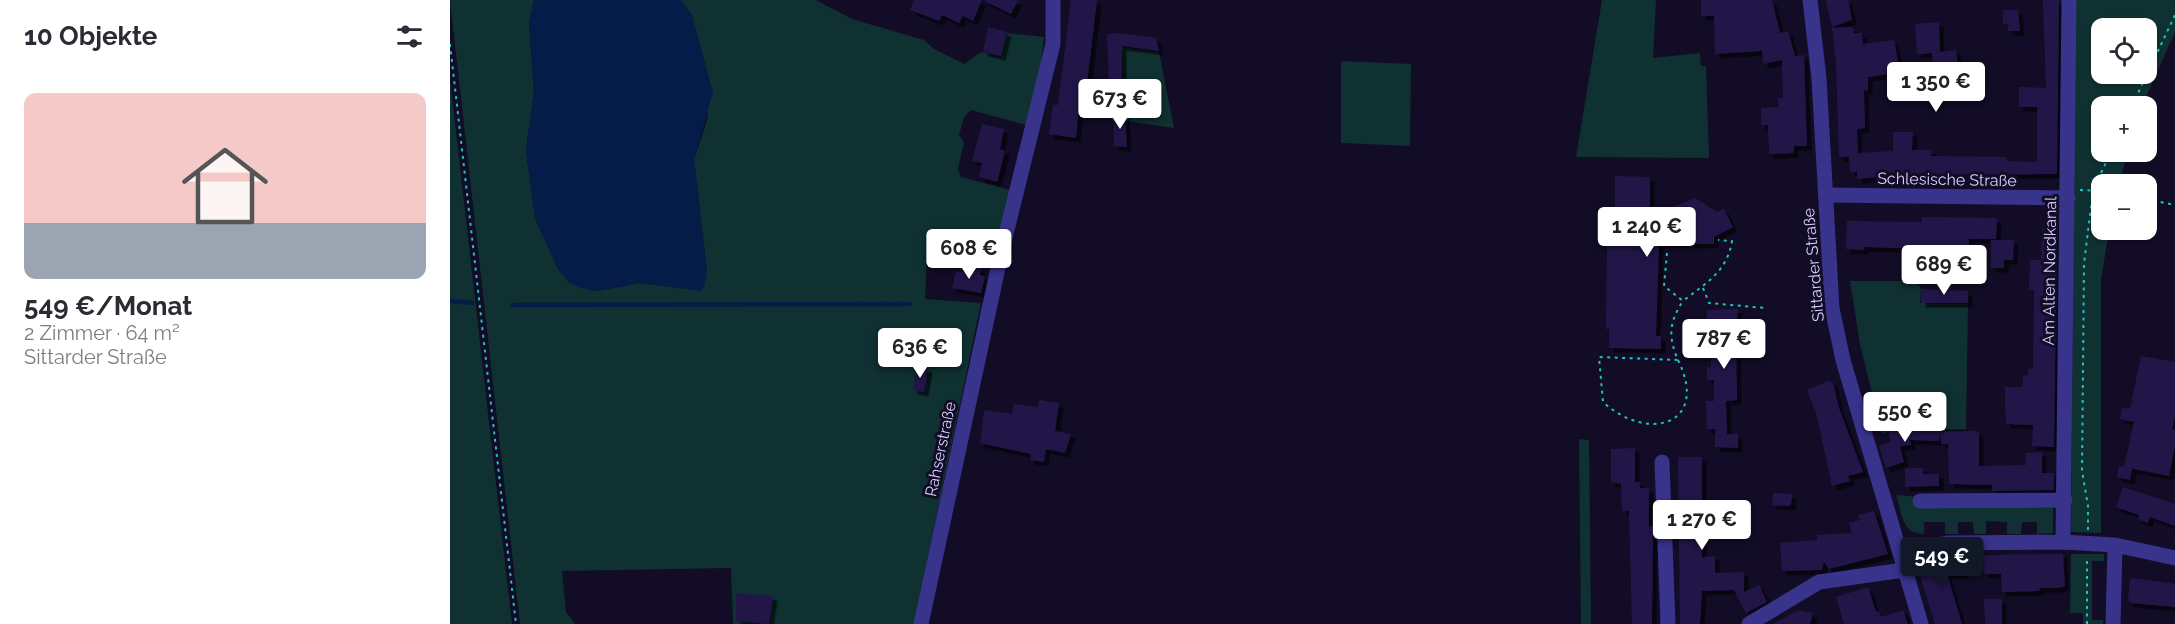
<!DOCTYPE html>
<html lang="de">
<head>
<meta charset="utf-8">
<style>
	body { margin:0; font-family:Raleway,sans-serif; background:#f7f7f7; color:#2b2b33; height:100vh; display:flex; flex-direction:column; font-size:22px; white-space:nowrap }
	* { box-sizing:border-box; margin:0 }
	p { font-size:20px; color:#7c7c81 }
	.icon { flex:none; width:33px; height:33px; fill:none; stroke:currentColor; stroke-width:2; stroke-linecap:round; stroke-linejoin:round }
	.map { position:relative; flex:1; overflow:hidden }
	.sheet { display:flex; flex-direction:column; background:#fff; width:450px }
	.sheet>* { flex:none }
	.buttons { position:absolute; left:1641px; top:18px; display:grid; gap:12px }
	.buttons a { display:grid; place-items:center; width:66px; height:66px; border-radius:12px; background:#fff; box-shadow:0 2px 4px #0004; font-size:30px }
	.price { position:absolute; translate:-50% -51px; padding:0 14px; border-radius:6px; background:#fff; color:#222; font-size:20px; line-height:39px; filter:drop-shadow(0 2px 3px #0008) }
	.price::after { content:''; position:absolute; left:50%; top:36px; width:18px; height:14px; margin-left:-9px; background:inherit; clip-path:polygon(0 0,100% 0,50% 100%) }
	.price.current { background:#111827; color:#fff }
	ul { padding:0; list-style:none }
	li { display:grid; align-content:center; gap:12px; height:318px; padding:0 24px }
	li+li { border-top:2px solid #e1e1e2 }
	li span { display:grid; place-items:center; height:186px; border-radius:12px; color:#555 }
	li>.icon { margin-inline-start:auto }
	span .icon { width:108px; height:108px; fill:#fffc; stroke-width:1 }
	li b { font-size:26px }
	h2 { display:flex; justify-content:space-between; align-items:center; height:72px; padding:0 24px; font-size:26px }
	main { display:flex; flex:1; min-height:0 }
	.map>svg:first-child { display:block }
	.green { fill:#0f3131; fill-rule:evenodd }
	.water { fill:#051c48 }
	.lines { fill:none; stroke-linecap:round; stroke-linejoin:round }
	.stream { stroke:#051c48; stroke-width:4.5 }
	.building { fill:#22174a; filter:url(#shadow) }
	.path { stroke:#22c3bd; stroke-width:2; stroke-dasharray:3 4.5; stroke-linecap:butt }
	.minor { stroke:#38338b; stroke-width:15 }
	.tertiary { stroke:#38338b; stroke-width:15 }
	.labels { text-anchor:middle; stroke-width:6; stroke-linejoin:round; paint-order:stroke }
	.street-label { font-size:16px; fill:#d8d2ff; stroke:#120c27 }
</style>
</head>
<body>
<main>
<section class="sheet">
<h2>10 Objekte<svg class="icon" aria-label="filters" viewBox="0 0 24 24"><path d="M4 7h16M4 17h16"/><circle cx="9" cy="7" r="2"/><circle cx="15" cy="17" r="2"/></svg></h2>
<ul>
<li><span style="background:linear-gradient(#f6c9c9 70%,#9aa5b1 0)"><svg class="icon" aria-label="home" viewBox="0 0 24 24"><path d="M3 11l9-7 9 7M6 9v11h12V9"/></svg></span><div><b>549 €/Monat</b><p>2 Zimmer · 64 m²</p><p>Sittarder Straße</p></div></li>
</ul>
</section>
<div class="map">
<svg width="1725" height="624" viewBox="0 0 1725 624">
	<defs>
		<filter id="shadow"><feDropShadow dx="4.5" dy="4.5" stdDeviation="0" flood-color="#0009"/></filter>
	</defs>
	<rect width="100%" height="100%" fill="#120c27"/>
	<path class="green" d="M 0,0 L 84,0 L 79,23 L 84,92 L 76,150 L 85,218 L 108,269 L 119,282 L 147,291 L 189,283 L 218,286 L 257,271 L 244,160 L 258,117 L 242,15 L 230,0 L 366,0 L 402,19 L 474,40 L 484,49 L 514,64 L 531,52 L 551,57 L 557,33 L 594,37 L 591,65 L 576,125 L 521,110 L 514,117 L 509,135 L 514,142 L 508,169 L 511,177 L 560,190 L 548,235 L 478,233 L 475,299 L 531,303 L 464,624 L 283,624 L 281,568 L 112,571 L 116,612 L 125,624 L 70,624 Z
		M 1152,0 L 1206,0 L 1203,58 L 1250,53 L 1251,66 L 1256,66 L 1259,158 L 1126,157 Z
		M 1625,0 L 1725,0 L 1725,32 L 1692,106 L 1652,106 L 1652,152 L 1678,152 L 1669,184 L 1652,184 L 1652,230 L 1659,230 L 1651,280 L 1651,533 L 1621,532 ZM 1652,28 L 1696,28 L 1696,74 L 1652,74 Z
		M 672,47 L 709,52 L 724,128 L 676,121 Z
		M 891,61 L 961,64 L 960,146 L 891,143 Z
		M 0,79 L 62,624 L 0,624 Z
		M 1400,281 L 1465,281 L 1471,288 L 1470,303 L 1518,304 L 1516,429 L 1449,429 L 1432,434 L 1410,344 Z
		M 1129,439 L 1139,440 L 1141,624 L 1131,624 Z
		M 1446,495 L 1603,508 L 1603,533 L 1587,534 L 1587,522 L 1572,522 L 1571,534 L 1557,534 L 1557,522 L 1536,521 L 1536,534 L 1524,534 L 1523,522 L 1508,522 L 1508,534 L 1495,534 L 1495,522 L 1474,522 L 1474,534 C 1452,534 1452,514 1446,495 Z
		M 1621,554 L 1654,554 L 1654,561 L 1642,561 L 1642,620 L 1653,620 L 1653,624 L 1633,624 L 1633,613 L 1620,613 Z"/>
	<path class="water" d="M 84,0 L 230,0 L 242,15 L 263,92 L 244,160 L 257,271 L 254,287 L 251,291 L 189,283 L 147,291 L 131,288 L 119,282 L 108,269 L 85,218 L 76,150 L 84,92 L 79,23 Z"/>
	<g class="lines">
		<path class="stream" d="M 0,301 L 22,303
			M 63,305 L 460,304"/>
	</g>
	<path class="building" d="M 464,0 L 532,0 L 523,21 L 513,16 L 509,23 L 492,15 L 489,21 L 460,10 Z
		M 533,0 L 568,0 L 561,14 Z
		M 621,0 L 647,0 L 634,108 L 629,108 L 626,138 L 599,134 L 603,105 L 608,105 Z
		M 1251,0 L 1322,0 L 1330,33 L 1338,31 L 1345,56 L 1354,55 L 1357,146 L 1344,146 L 1344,153 L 1319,154 L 1318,125 L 1311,125 L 1311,108 L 1329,107 L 1328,98 L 1333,98 L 1332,60 L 1313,64 L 1312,51 L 1265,54 L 1264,16 L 1251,16 Z
		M 1376,0 L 1398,0 L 1402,20 L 1382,27 Z
		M 1593,0 L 1609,0 L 1607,174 L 1446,175 L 1407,179 L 1407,172 L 1400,172 L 1399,157 L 1389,157 L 1386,61 L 1382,28 L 1403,27 L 1404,33 L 1412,33 L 1413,44 L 1444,40 L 1450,72 L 1418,77 L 1418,91 L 1414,90 L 1415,128 L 1407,129 L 1408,153 L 1443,151 L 1443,132 L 1463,132 L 1462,150 L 1482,150 L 1481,156 L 1557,157 L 1557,161 L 1587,162 L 1587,107 L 1569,107 L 1569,87 L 1596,88 Z
		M 1553,10 L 1568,10 L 1570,31 L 1558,31 L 1558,24 L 1553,24 Z
		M 1489,22 L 1490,52 L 1506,50 L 1510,83 L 1493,85 L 1492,77 L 1484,78 L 1482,53 L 1467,54 L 1465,24 Z
		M 538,27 L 557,32 L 551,56 L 533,52 Z
		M 669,33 L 706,38 L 709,51 L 672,46 L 672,80 L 659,81 L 657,34 Z
		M 663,114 L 675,114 L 677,147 L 664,146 Z
		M 532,124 L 554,129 L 550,149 L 555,151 L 547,182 L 529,177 L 532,163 L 522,161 Z
		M 1165,176 L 1200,177 L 1200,216 L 1245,198 L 1267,212 L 1274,209 L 1283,227 L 1264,237 L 1264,244 L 1209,243 L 1206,336 L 1211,336 L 1211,349 L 1159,348 L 1159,329 L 1156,329 L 1157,242 L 1165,242 Z
		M 1472,217 L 1547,218 L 1546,239 L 1519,239 L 1518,269 L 1508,269 L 1508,245 L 1481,245 L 1481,249 L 1414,247 L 1414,250 L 1396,249 L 1397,221 L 1472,222 Z
		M 1592,228 L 1607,228 L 1604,447 L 1582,446 L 1583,425 L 1556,424 L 1555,404 L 1555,387 L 1573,387 L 1573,375 L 1578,376 L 1578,369 L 1583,369 L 1584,290 L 1579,290 L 1580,260 L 1591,260 Z
		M 1541,240 L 1564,240 L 1563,260 L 1554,260 L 1554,268 L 1541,268 Z
		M 519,266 L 531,268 L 530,275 L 535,276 L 531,293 L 502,288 L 506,271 L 518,273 Z
		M 1471,289 L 1518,291 L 1518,303 L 1471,303 Z
		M 1288,309 L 1287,321 L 1301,322 L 1301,337 L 1286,336 L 1287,400 L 1276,401 L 1277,434 L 1288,434 L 1288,448 L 1265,447 L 1265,429 L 1257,429 L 1256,401 L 1264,401 L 1264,380 L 1257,380 L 1257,367 L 1261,367 L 1261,335 L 1256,335 L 1257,310 Z
		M 1691,356 L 1725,362 L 1725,416 L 1722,429 L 1725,430 L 1725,445 L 1719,476 L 1674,467 L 1684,422 L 1670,419 L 1672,407 L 1680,409 Z
		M 466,366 L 478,368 L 474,392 L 463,390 Z
		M 1378,381 L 1383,382 L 1389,408 L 1413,472 L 1398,476 L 1400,481 L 1382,486 L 1367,416 L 1357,390 Z
		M 589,400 L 609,403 L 605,431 L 621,434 L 615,453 L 596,449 L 594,462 L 580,460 L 581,454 L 530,443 L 534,410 L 562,414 L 564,404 L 588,407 Z
		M 1449,429 L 1490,429 L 1489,441 L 1460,440 L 1461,445 L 1450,446 L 1454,462 L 1436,468 L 1429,446 L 1441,442 L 1438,433 Z
		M 1525,431 L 1529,433 L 1529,466 L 1576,465 L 1575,453 L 1592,452 L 1592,473 L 1604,473 L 1604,490 L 1542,491 L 1542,485 L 1499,484 L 1498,444 L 1491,444 L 1490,432 Z
		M 1185,448 L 1185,482 L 1190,482 L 1190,488 L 1199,488 L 1199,526 L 1203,526 L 1202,624 L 1182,624 L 1179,511 L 1172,511 L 1171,484 L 1161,482 L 1161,449 Z
		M 1228,457 L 1252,457 L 1252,557 L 1265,556 L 1265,573 L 1294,572 L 1294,592 L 1309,585 L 1317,602 L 1296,613 L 1284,590 L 1252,591 L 1250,624 L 1230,624 Z
		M 1669,466 L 1682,469 L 1680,480 L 1667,477 Z
		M 1455,468 L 1473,468 L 1473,474 L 1489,474 L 1489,486 L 1455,487 Z
		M 1673,487 L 1725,504 L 1725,526 L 1700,517 L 1698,523 L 1688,519 L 1689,515 L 1666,507 Z
		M 1323,493 L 1342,494 L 1341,506 L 1322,505 Z
		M 1424,511 L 1438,554 L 1379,569 L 1374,562 L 1372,570 L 1332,571 L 1330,543 L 1367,540 L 1367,535 L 1402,533 L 1399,523 L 1410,520 L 1408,515 Z
		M 1613,554 L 1615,586 L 1609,588 L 1590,588 L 1589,591 L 1552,592 L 1551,574 L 1534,574 L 1533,555 Z
		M 1502,555 L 1513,555 L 1514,574 L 1497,574 L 1512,624 L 1485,624 L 1467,566 Z
		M 1683,578 L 1725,584 L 1725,607 L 1681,603 L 1678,600 L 1680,579 Z
		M 1418,587 L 1426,612 L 1429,611 L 1431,617 L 1453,610 L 1458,624 L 1394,624 L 1386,597 Z
		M 286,593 L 323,596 L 319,624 L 286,621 Z
		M 1534,599 L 1552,599 L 1552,624 L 1535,624 Z
		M 1349,610 L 1363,613 L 1360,624 L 1323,624 Z"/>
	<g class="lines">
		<path class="path" d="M 0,44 L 66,624
			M 1682,106 L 1725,15
			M 1630,190 L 1652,191
			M 1696,199 L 1725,205
			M 1217,253 L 1214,286 L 1233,301 C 1256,283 1277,272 1282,241 L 1268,240
			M 1253,288 L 1259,303 L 1315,308
			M 1228,360 C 1260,425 1198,443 1153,402 L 1149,357 L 1228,360 C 1218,337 1219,322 1233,301
			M 1638,530 L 1638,506 L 1632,471 L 1634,264 L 1643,190 L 1661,152
			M 1637,624 L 1637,557"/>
		<path class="minor" d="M 1376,195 L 1618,198
			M 1212,462 L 1218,624
			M 1470,501 L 1615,500
			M 1613,542 L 1619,0
			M 1450,553 L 1497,543 L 1613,542 L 1665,545 L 1725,558
			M 471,624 L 551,254 L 603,44 L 603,0
			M 1299,624 L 1369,582 L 1454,570
			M 1663,624 L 1665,545"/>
		<path class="tertiary" d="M 1360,0 L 1369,78 L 1382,308 L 1393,360 L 1471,624"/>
	</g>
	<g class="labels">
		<g class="street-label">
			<text transform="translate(1497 179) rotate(1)" y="6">Schlesische Straße</text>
			<text transform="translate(1363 265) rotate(-95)" y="6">Sittarder Straße</text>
			<text transform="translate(1599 271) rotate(-89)" y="6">Am Alten Nordkanal</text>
			<text transform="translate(490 449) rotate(-78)" y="6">Rahserstraße</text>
		</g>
	</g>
</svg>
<div class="buttons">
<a><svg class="icon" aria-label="locate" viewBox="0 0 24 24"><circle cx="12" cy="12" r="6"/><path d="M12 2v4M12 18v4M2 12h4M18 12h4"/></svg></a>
<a>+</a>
<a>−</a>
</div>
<b class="price" style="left:1486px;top:113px">1 350 €</b>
<b class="price" style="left:670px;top:130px">673 €</b>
<b class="price" style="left:1197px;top:258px">1 240 €</b>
<b class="price" style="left:519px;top:280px">608 €</b>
<b class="price" style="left:1494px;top:296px">689 €</b>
<b class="price" style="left:1274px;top:370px">787 €</b>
<b class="price" style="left:470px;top:379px">636 €</b>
<b class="price" style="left:1455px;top:443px">550 €</b>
<b class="price" style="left:1252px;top:551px">1 270 €</b>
<b class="price current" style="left:1492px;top:588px">549 €</b>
</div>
</main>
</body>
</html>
